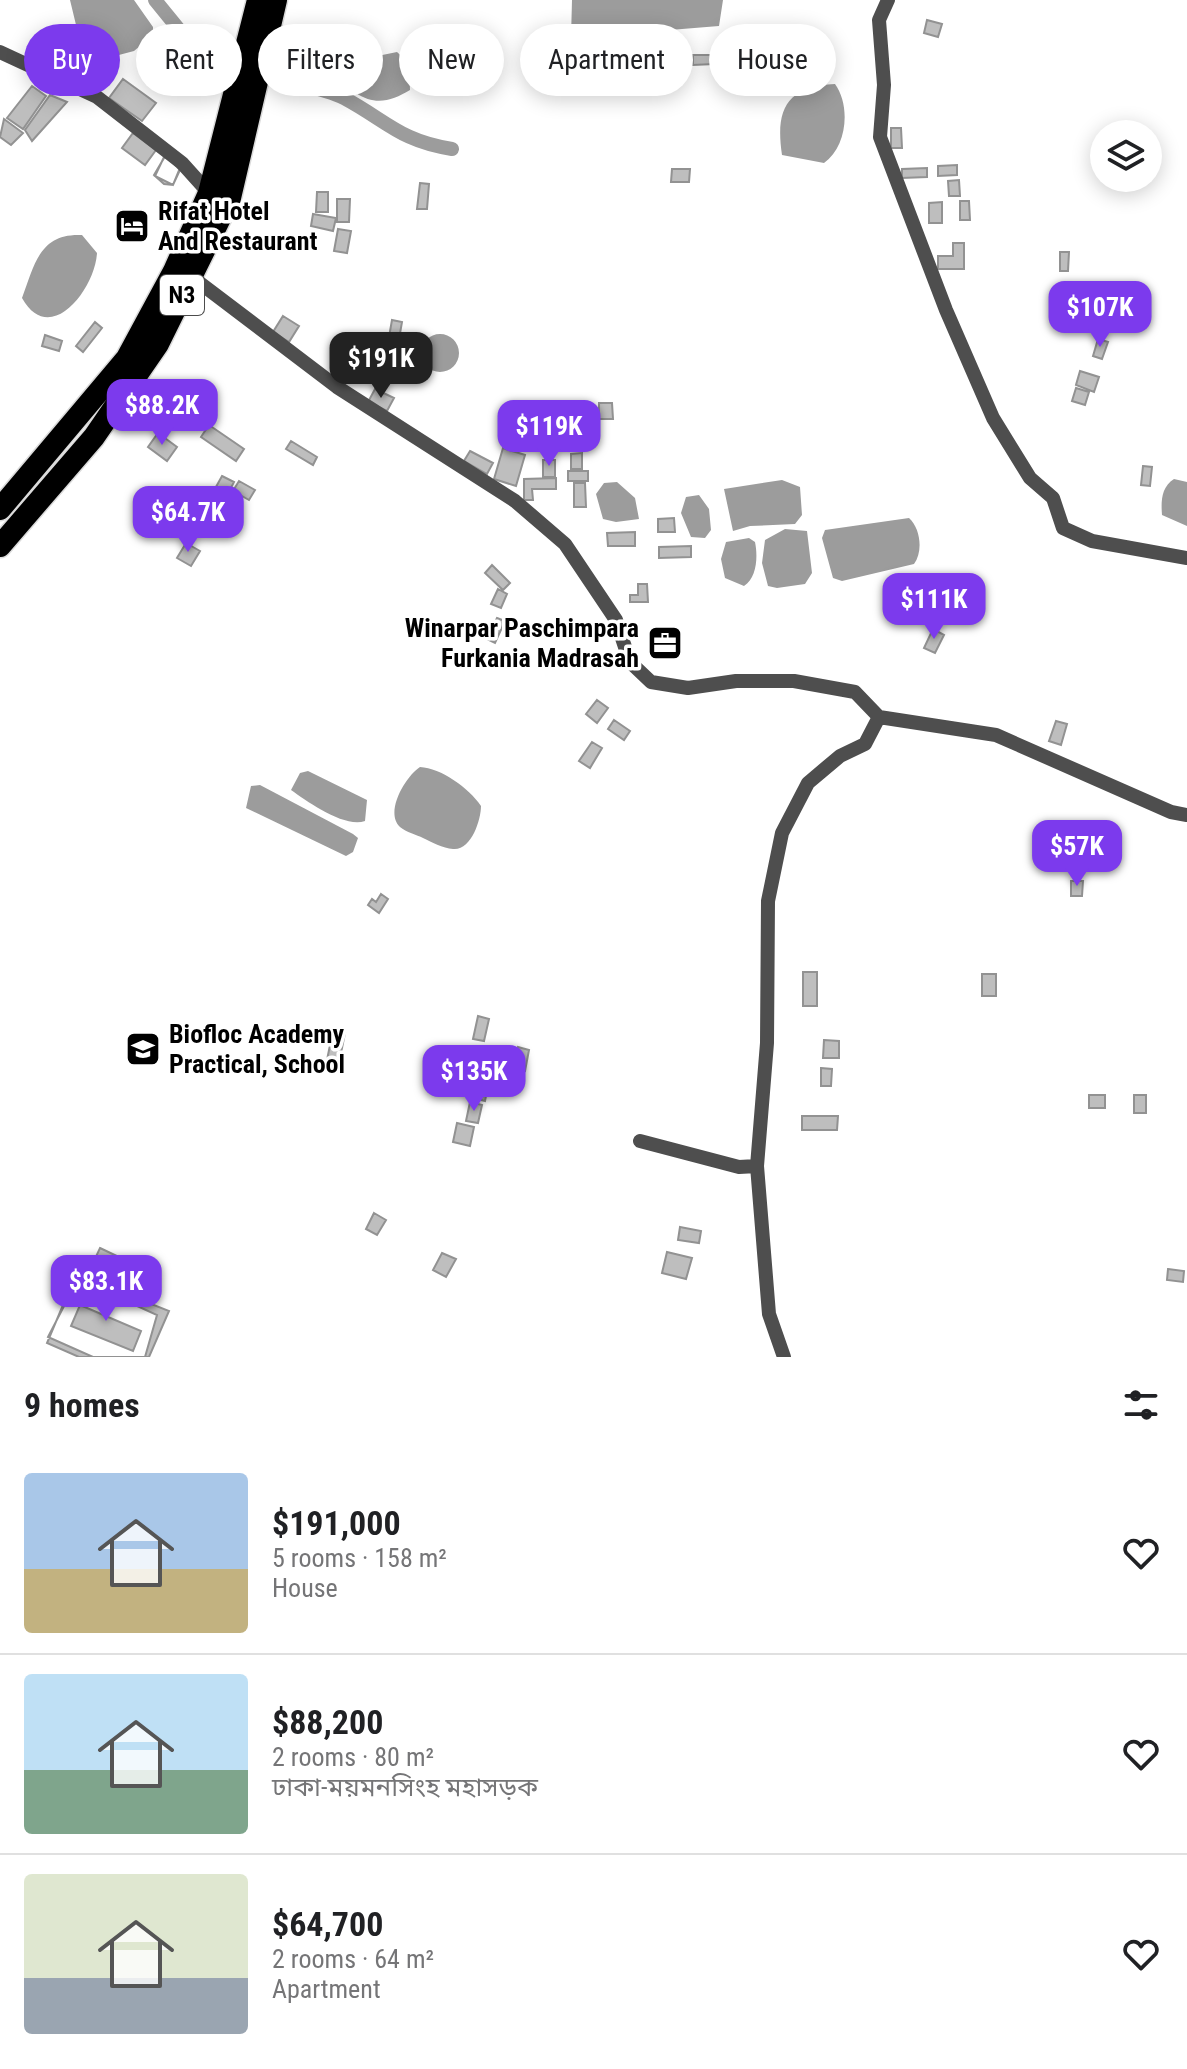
<!DOCTYPE html>
<html lang="en">
<head>
<meta charset="utf-8">
<style>
	body { margin:0; font-family:"Roboto Condensed","Noto Sans Bengali",sans-serif; background:#f2f2f2; color:#202124; height:100vh; display:flex; flex-direction:column; font-size:30px; white-space:nowrap }
	* { box-sizing:border-box; margin:0 }
	p { font-size:26px; color:#757577 }
	.icon { flex:none; width:44px; height:44px; fill:none; stroke:currentColor; stroke-width:2; stroke-linecap:round; stroke-linejoin:round }
	.map { position:relative; height:1357px; overflow:hidden }
	.drawer { display:flex; flex-direction:column; background:#fff; flex:1 }
	.drawer>* { flex:none }
	.banner { position:absolute; left:24px; top:24px; width:1140px; height:72px; display:flex; gap:16px }
	.controls { position:absolute; left:1090px; top:120px; display:grid; gap:16px }
	.controls a { display:grid; place-items:center; width:72px; height:72px; border-radius:50%; background:#fff; box-shadow:0 4px 20px #0003; font-size:40px }
	.price { position:absolute; translate:-50% -68px; padding:0 18px; border-radius:16px; background:#7c3aed; color:#fff; font-size:26px; line-height:52px; filter:drop-shadow(0 2px 4px #0008) }
	.price::after { content:''; position:absolute; left:50%; top:48px; width:24px; height:18px; margin-left:-12px; background:inherit; clip-path:polygon(0 0,100% 0,50% 100%) }
	.price.current { background:#222; color:#fff }
	ul { padding:0; list-style:none }
	li { display:flex; align-items:center; gap:24px; height:200px; padding:0 24px }
	li+li { border-top:2px solid #e0e0e0 }
	li span { display:grid; place-items:center; flex:none; width:224px; height:160px; border-radius:8px; color:#555 }
	li>.icon { margin-inline-start:auto }
	span .icon { width:96px; height:96px; fill:#fffc; stroke-width:1 }
	li b { font-size:34px }
	h2 { display:flex; justify-content:space-between; align-items:center; height:96px; padding:0 24px; font-size:34px }
	.chip { padding:0 28px; border-radius:36px; background:#fff; box-shadow:0 4px 20px #0003; font-size:28px; line-height:72px }
	.chip.current { background:#7c3aed; color:#fff }
	.map>svg:first-child { display:block }
	.water { fill:#9c9c9c }
	.lines { fill:none; stroke-linecap:round; stroke-linejoin:round }
	.canal { stroke:#9c9c9c; stroke-width:14 }
	.building { fill:#bebebe; stroke:#929292; stroke-width:2; fill-rule:evenodd }
	.trunk-casing { stroke:#dbdbdb; stroke-width:25 }
	.minor { stroke:#4e4e4e; stroke-width:14 }
	.trunk { stroke:#000; stroke-width:22 }
	.labels { text-anchor:middle; stroke-width:7; stroke-linejoin:round; paint-order:stroke }
	.shield { fill:#fff; stroke:#4c4c4c; stroke-width:2 }
	.shield-label { font-size:24px; font-weight:bold; fill:#000 }
	.poi-label { font-size:26px; font-weight:bold; fill:#000; stroke:#fff; text-anchor:start }
</style>
</head>
<body>
<div class="map">
<svg width="1187" height="1357" viewBox="0 0 1187 1357">
	<rect width="100%" height="100%" fill="#fff"/>
	<path class="water" d="M 70,0 L 134,0 L 153,27 L 153,35 L 134,51 L 96,61 L 77,29 Z
		M 572,0 L 723,0 L 719,26 L 571,38 Z
		M 397,52 L 409,63 L 410,90 C 392,101 375,106 356,93 L 353,61 Z
		M 835,84 C 851,106 847,147 824,163 L 782,155 C 775,108 787,87 835,84 Z
		M 82,235 L 97,253 C 95,289 50,348 22,298 C 35,263 40,233 82,235 Z
		M421 353a19 19 0 1 1 38 0a19 19 0 1 1-38 0Z
		M 1174,479 L 1187,482 L 1187,526 L 1162,515 C 1161,502 1161,487 1174,479 Z
		M 782,480 L 800,487 L 802,515 L 795,524 L 750,526 L 733,531 L 724,489 Z
		M 617,482 L 635,498 L 639,519 L 616,522 L 603,519 L 596,494 L 604,483 Z
		M 699,495 L 709,509 L 711,530 L 705,538 L 691,537 L 681,513 L 686,497 Z
		M 909,518 C 921,529 923,552 914,564 L 842,581 L 833,578 L 822,538 L 825,530 Z
		M 785,529 L 807,531 L 812,573 L 805,584 L 777,588 L 768,586 L 762,563 L 765,540 Z
		M 749,538 L 755,542 C 758,556 757,578 744,586 L 725,578 L 721,559 L 726,542 Z
		M 420,767 C 441,768 469,788 481,806 C 481,820 471,851 453,849 C 443,848 431,842 423,838 C 417,835 406,832 400,827 C 384,812 406,776 420,767 Z
		M 308,771 L 367,800 L 365,821 C 344,828 308,802 291,790 L 300,773 Z
		M 260,785 L 353,834 L 358,838 L 353,852 L 346,856 L 246,808 L 251,786 Z"/>
	<g class="lines">
		<path class="canal" d="M 155,0 L 194,48 L 219,65
			M 277,79 C 298,85 325,88 344,98 C 387,121 400,141 452,149"/>
	</g>
	<path class="building" d="M 927,20 L 942,24 L 938,37 L 924,33 Z
		M 802,31 L 812,31 L 813,53 L 803,53 Z
		M 469,33 L 478,33 L 478,53 L 469,53 Z
		M 162,34 L 167,41 L 149,57 L 143,51 Z
		M 451,34 L 461,34 L 461,55 L 450,55 Z
		M 693,55 L 713,55 L 714,64 L 693,65 Z
		M 123,79 L 156,103 L 142,121 L 109,98 Z
		M 32,86 L 46,96 L 23,129 L 7,118 Z
		M 50,95 L 67,102 L 32,141 L 25,130 Z
		M 4,119 L 23,133 L 11,145 L 0,137 Z
		M 891,128 L 901,128 L 902,148 L 891,148 Z
		M 133,133 L 156,150 L 145,165 L 122,148 Z
		M 167,153 L 180,168 L 173,185 L 164,184 L 154,175 Z
		M 165,155 L 180,170 L 173,185 L 155,176 Z
		M 957,165 L 957,175 L 938,176 L 938,166 Z
		M 927,168 L 927,177 L 902,178 L 902,169 Z
		M 672,169 L 690,169 L 689,182 L 671,182 Z
		M 959,180 L 960,196 L 949,196 L 948,181 Z
		M 420,183 L 429,184 L 427,209 L 417,209 Z
		M 317,192 L 328,192 L 328,212 L 316,212 Z
		M 337,199 L 350,199 L 349,222 L 337,222 Z
		M 960,201 L 969,201 L 970,220 L 960,220 Z
		M 942,202 L 942,223 L 929,223 L 929,203 Z
		M 313,214 L 336,218 L 333,231 L 311,226 Z
		M 338,229 L 351,231 L 347,253 L 334,251 Z
		M 953,243 L 964,243 L 964,269 L 938,269 L 938,256 L 953,256 Z
		M 1060,252 L 1069,252 L 1068,271 L 1060,271 Z
		M 283,316 L 299,326 L 289,342 L 273,332 Z
		M 1110,316 L 1119,319 L 1115,331 L 1101,326 L 1104,317 Z
		M 392,320 L 402,322 L 399,339 L 389,337 Z
		M 95,322 L 102,328 L 83,352 L 76,346 Z
		M 45,335 L 62,341 L 59,351 L 42,346 Z
		M 1098,339 L 1108,342 L 1102,359 L 1093,356 Z
		M 1080,371 L 1099,377 L 1094,392 L 1076,385 Z
		M 1076,388 L 1089,392 L 1085,405 L 1072,401 Z
		M 375,389 L 394,398 L 387,411 L 368,402 Z
		M 599,403 L 612,403 L 613,419 L 599,419 Z
		M 209,425 L 244,449 L 236,461 L 201,437 Z
		M 158,433 L 177,447 L 167,461 L 148,447 Z
		M 291,441 L 317,457 L 313,465 L 286,449 Z
		M 503,448 L 525,455 L 516,486 L 494,479 Z
		M 470,451 L 493,463 L 487,474 L 464,461 Z
		M 582,453 L 582,469 L 571,469 L 571,454 Z
		M 543,460 L 555,460 L 555,477 L 543,477 Z
		M 1143,466 L 1152,467 L 1150,486 L 1141,485 Z
		M 568,471 L 588,471 L 588,481 L 568,481 Z
		M 222,476 L 234,482 L 223,503 L 211,496 Z
		M 556,478 L 556,489 L 532,489 L 533,500 L 524,500 L 524,479 Z
		M 239,481 L 255,490 L 249,500 L 233,491 Z
		M 574,483 L 585,483 L 586,507 L 574,507 Z
		M 204,495 L 223,505 L 215,518 L 197,508 Z
		M 674,518 L 675,532 L 658,532 L 658,519 Z
		M 635,532 L 635,546 L 608,546 L 607,533 Z
		M 186,543 L 200,551 L 191,566 L 177,558 Z
		M 691,546 L 691,557 L 659,558 L 659,547 Z
		M 492,565 L 510,583 L 503,590 L 485,573 Z
		M 638,584 L 647,584 L 648,602 L 630,602 L 630,595 L 638,595 Z
		M 498,589 L 507,594 L 501,608 L 491,604 Z
		M 497,618 L 505,621 L 495,643 L 487,639 Z
		M 933,629 L 944,635 L 935,653 L 924,648 Z
		M 597,700 L 608,708 L 597,723 L 586,714 Z
		M 614,720 L 630,731 L 624,740 L 608,729 Z
		M 1056,721 L 1067,724 L 1061,745 L 1049,741 Z
		M 592,742 L 602,748 L 590,768 L 579,761 Z
		M 1071,881 L 1083,881 L 1082,896 L 1071,896 Z
		M 381,894 L 388,899 L 379,913 L 368,905 L 372,899 L 376,902 Z
		M 803,972 L 817,972 L 817,1006 L 803,1006 Z
		M 982,974 L 996,974 L 996,996 L 982,996 Z
		M 478,1016 L 489,1019 L 484,1041 L 473,1039 Z
		M 333,1030 L 345,1033 L 339,1063 L 327,1060 Z
		M 824,1040 L 839,1041 L 839,1058 L 823,1058 Z
		M 518,1047 L 529,1050 L 525,1071 L 513,1069 Z
		M 488,1048 L 507,1052 L 503,1070 L 484,1066 Z
		M 821,1068 L 832,1069 L 831,1086 L 821,1086 Z
		M 476,1083 L 488,1086 L 485,1101 L 473,1098 Z
		M 1089,1095 L 1105,1095 L 1105,1108 L 1089,1108 Z
		M 1134,1095 L 1146,1095 L 1146,1113 L 1134,1113 Z
		M 470,1102 L 482,1105 L 478,1123 L 466,1121 Z
		M 802,1116 L 838,1116 L 837,1130 L 802,1130 Z
		M 457,1123 L 474,1127 L 470,1146 L 453,1142 Z
		M 374,1213 L 386,1220 L 377,1235 L 366,1229 Z
		M 680,1227 L 701,1231 L 699,1243 L 678,1240 Z
		M 100,1248 L 119,1257 L 112,1272 L 93,1263 Z
		M 667,1252 L 692,1258 L 686,1279 L 662,1273 Z
		M 442,1253 L 456,1259 L 446,1277 L 433,1270 Z
		M 1168,1269 L 1184,1271 L 1183,1282 L 1167,1280 Z
		M 76,1274 L 169,1311 L 149,1357 L 79,1357 L 47,1343 ZM 80,1305 L 141,1331 L 133,1351 L 71,1326 Z
		M 78,1279 L 157,1315 L 145,1357 L 93,1357 L 48,1337 Z"/>
	<g class="lines">
		<g class="trunk-casing">
			<path id="trunk" d="M 0,509 L 127,358 L 174,271 L 209,193 L 258,0
				M 0,546 L 94,437 L 158,344 L 230,198 L 276,0"/>
		</g>
		<path class="minor" d="M 888,0 L 879,20 L 884,85 L 880,137 L 946,310 L 993,418 L 1030,478 L 1053,498 L 1063,528 L 1092,541 L 1187,558
			M 0,52 L 97,97 L 182,163 L 209,193
			M 192,277 L 337,387 L 515,501 L 565,544 L 616,620 L 630,662 L 651,682 L 688,688 L 736,681 L 794,681 L 855,692 L 879,717 L 865,744 L 840,756 L 808,783 L 782,833 L 768,901 L 767,1043 L 757,1166 L 769,1314 L 784,1357
			M 879,717 L 996,735 L 1171,812 L 1187,815
			M 640,1141 L 739,1167 L 757,1166"/>
		<use href="#trunk" class="trunk"/>
	</g>
	<defs>
		<g id="hotel-square" transform="scale(1.8)"><rect x="-9" y="-9" width="18" height="18" rx="4" fill="#000" stroke="#fff"/><path d="M-6-4.5h1.5V1H6V5H4.5V3h-9V5H-6ZM-4 0a1.8 1.8 0 1 1 3.6 0ZM.5 0V-2.5h3Q6-2.5 6 0Z" fill="#fff"/></g>
		<g id="office-square" transform="scale(1.8)"><rect x="-9" y="-9" width="18" height="18" rx="4" fill="#000" stroke="#fff"/><path d="M-6-3h4V-5.5h4V-3h4V5H-6ZM-1-4.5V-3h2v-1.5ZM-6 0V1H6V0Z" fill="#fff"/></g>
		<g id="school-square" transform="scale(1.8)"><rect x="-9" y="-9" width="18" height="18" rx="4" fill="#000" stroke="#fff"/><path d="M0-5L7-2L0 1L-7-2ZM-4 1L0 2.5L4 1V4Q0 6-4 4Z" fill="#fff"/></g>
	</defs>
	<g fill-rule="evenodd">
		<use href="#hotel-square" x="132" y="226"/>
		<use href="#office-square" x="665" y="643"/>
		<use href="#school-square" x="143" y="1049"/>
	</g>
	<g class="labels">
		<rect class="shield" x="160" y="275" width="44" height="40" rx="6"/>
		<g class="shield-label">
			<text x="182" y="303">N3</text>
		</g>
		<g class="poi-label">
			<text x="158" y="220">Rifat Hotel<tspan x="158" dy="30">And Restaurant</tspan></text>
			<text x="639" y="637" text-anchor="end">Winarpar Paschimpara<tspan x="639" dy="30">Furkania Madrasah</tspan></text>
			<text x="169" y="1043">Biofloc Academy<tspan x="169" dy="30">Practical, School</tspan></text>
		</g>
	</g>
</svg>
<div class="controls">
<a><svg class="icon" aria-label="layers" viewBox="0 0 24 24"><path d="M12 4l9 5-9 5-9-5zM3 14l9 5 9-5"/></svg></a>
</div>
<b class="price" style="left:1100px;top:349px">$107K</b>
<b class="price current" style="left:381px;top:400px">$191K</b>
<b class="price" style="left:162px;top:447px">$88.2K</b>
<b class="price" style="left:549px;top:468px">$119K</b>
<b class="price" style="left:188px;top:554px">$64.7K</b>
<b class="price" style="left:934px;top:641px">$111K</b>
<b class="price" style="left:1077px;top:888px">$57K</b>
<b class="price" style="left:474px;top:1113px">$135K</b>
<b class="price" style="left:106px;top:1323px">$83.1K</b>
<div class="banner">
<a class="chip current">Buy</a>
<a class="chip">Rent</a>
<a class="chip">Filters</a>
<a class="chip">New</a>
<a class="chip">Apartment</a>
<a class="chip">House</a>
</div>
</div>
<section class="drawer">
<h2>9 homes<svg class="icon" aria-label="filters" viewBox="0 0 24 24"><path d="M4 7h16M4 17h16"/><circle cx="9" cy="7" r="2"/><circle cx="15" cy="17" r="2"/></svg></h2>
<ul>
<li><span style="background:linear-gradient(#a9c7e8 60%,#c2b280 0)"><svg class="icon" aria-label="home" viewBox="0 0 24 24"><path d="M3 11l9-7 9 7M6 9v11h12V9"/></svg></span><div><b>$191,000</b><p>5 rooms · 158 m²</p><p>House</p></div><svg class="icon" aria-label="heart" viewBox="0 0 24 24"><path d="M12 20l-8-8c-3-5 5-10 8-4 3-6 11-1 8 4z"/></svg></li>
<li><span style="background:linear-gradient(#bfe0f5 60%,#7fa58c 0)"><svg class="icon" aria-label="home" viewBox="0 0 24 24"><path d="M3 11l9-7 9 7M6 9v11h12V9"/></svg></span><div><b>$88,200</b><p>2 rooms · 80 m²</p><p>ঢাকা-ময়মনসিংহ মহাসড়ক</p></div><svg class="icon" aria-label="heart" viewBox="0 0 24 24"><path d="M12 20l-8-8c-3-5 5-10 8-4 3-6 11-1 8 4z"/></svg></li>
<li><span style="background:linear-gradient(#dfe7d0 65%,#9aa5b1 0)"><svg class="icon" aria-label="home" viewBox="0 0 24 24"><path d="M3 11l9-7 9 7M6 9v11h12V9"/></svg></span><div><b>$64,700</b><p>2 rooms · 64 m²</p><p>Apartment</p></div><svg class="icon" aria-label="heart" viewBox="0 0 24 24"><path d="M12 20l-8-8c-3-5 5-10 8-4 3-6 11-1 8 4z"/></svg></li>
</ul>
</section>
</body>
</html>
